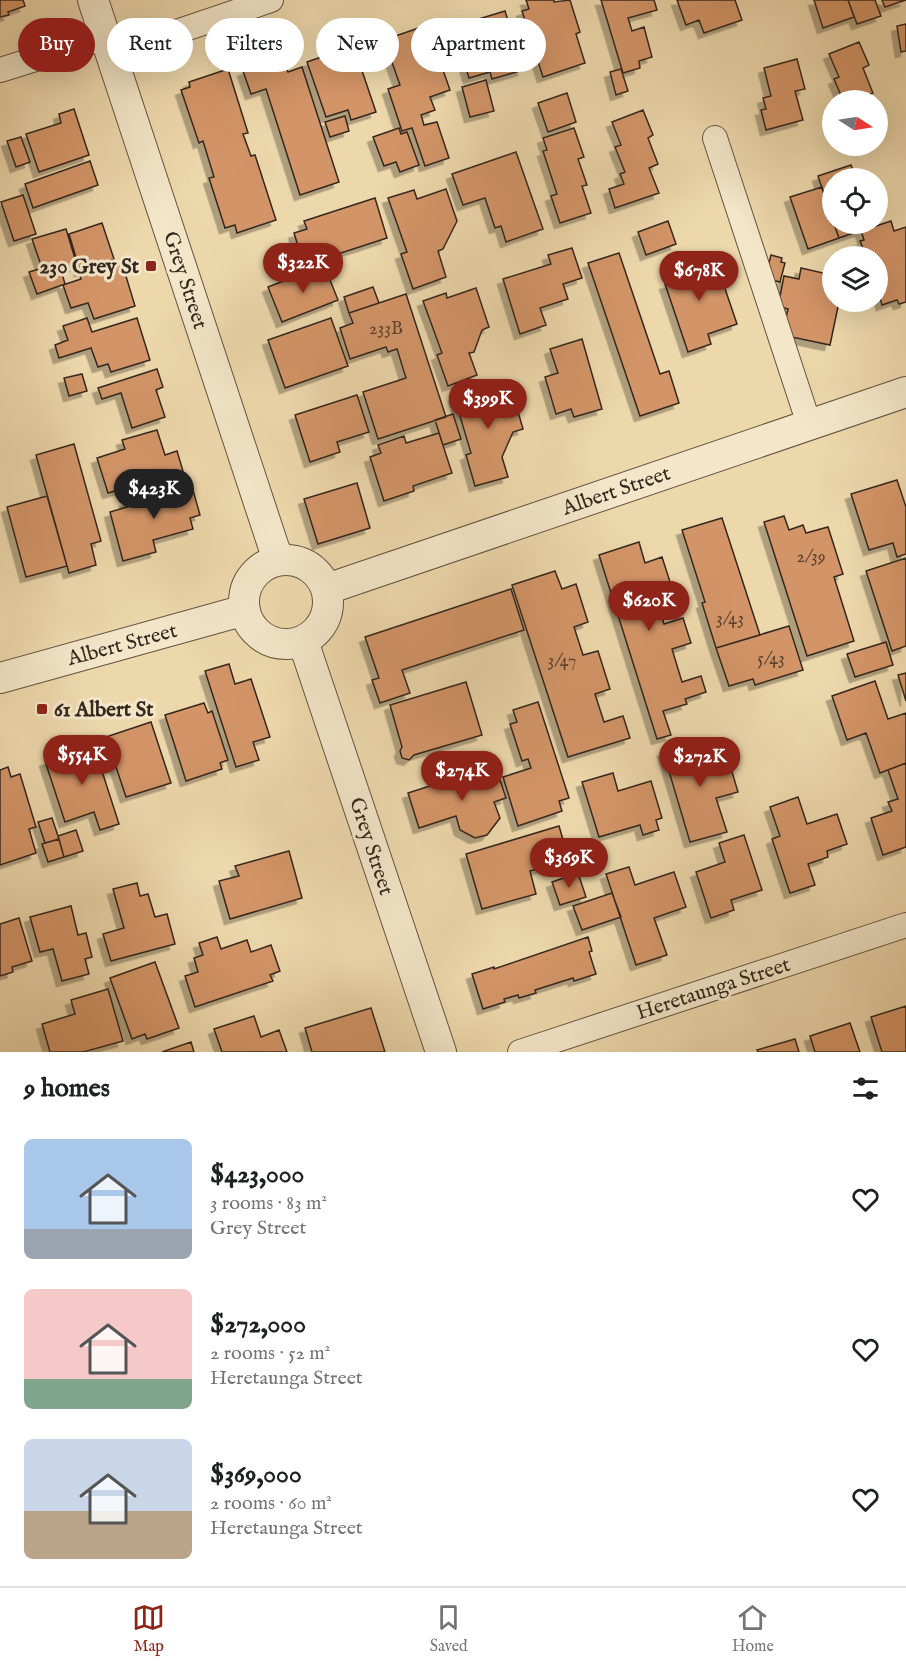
<!DOCTYPE html>
<html lang="en">
<head>
<meta charset="utf-8">
<style>
	body { margin:0; font-family:"IM FELL English",serif; background:#f6f6f6; color:#202124; height:100vh; display:flex; flex-direction:column; font-size:22px; white-space:nowrap }
	* { box-sizing:border-box; margin:0 }
	p { font-size:20px; color:#757577 }
	.icon { flex:none; width:33px; height:33px; fill:none; stroke:currentColor; stroke-width:2; stroke-linecap:round; stroke-linejoin:round }
	.map { position:relative; height:1052px; overflow:hidden }
	.panel { display:flex; flex-direction:column; background:#fff; flex:1 }
	.panel>* { flex:none }
	.hud { position:absolute; left:18px; top:18px; width:600px; height:54px; display:flex; gap:12px }
	.needle { width:39px; rotate:102deg }
	.tools { position:absolute; left:822px; top:90px; display:grid; gap:12px }
	.tools a { display:grid; place-items:center; width:66px; height:66px; border-radius:50%; background:#fff; box-shadow:0 6px 24px #0002; font-size:30px }
	.price { position:absolute; translate:-50% -51px; padding:0 14px; border-radius:21px; background:#8f2418; color:#fff; font-size:20px; line-height:39px; filter:drop-shadow(0 2px 3px #0008) }
	.price::after { content:''; position:absolute; left:50%; top:36px; width:18px; height:14px; margin-left:-9px; background:inherit; clip-path:polygon(0 0,100% 0,50% 100%) }
	.price.active { background:#222; color:#fff }
	ul { padding:0; list-style:none }
	li { display:flex; align-items:center; gap:18px; height:150px; padding:0 24px }
	li span { display:grid; place-items:center; flex:none; width:168px; height:120px; border-radius:9px; color:#555 }
	li>.icon { margin-inline-start:auto }
	span .icon { width:72px; height:72px; fill:#fffc; stroke-width:1 }
	li b { font-size:26px }
	h2 { display:flex; justify-content:space-between; align-items:center; height:72px; padding:0 24px; font-size:26px }
	.tag { padding:0 21px; border-radius:27px; background:#fff; box-shadow:0 6px 24px #0002; font-size:21px; line-height:54px }
	.tag.active { background:#8f2418; color:#fff }
	.tabs { display:flex; justify-content:space-around; align-items:center; height:84px; border-top:2px solid #e0e0e0; background:#fff; font-size:16px; color:#757577 }
	.tabs a { display:grid; justify-items:center; gap:3px }
	.tabs .active { color:#8f2418 }
	.map>svg:first-child { display:block }
	.building { fill:#d39568; stroke:#35281f; stroke-width:1.5; filter:url(#shadow) }
	.lines { fill:none; stroke-linecap:round; stroke-linejoin:round }
	.minor-casing { stroke:#635442; stroke-width:26 }
	.tertiary-casing { stroke:#635442; stroke-width:32 }
	.minor { stroke:#f3e6c9; stroke-width:24 }
	.tertiary { stroke:#f3e6c9; stroke-width:30 }
	.poi-dot { fill:#8f2418; stroke:#f3e6c9; stroke-width:2 }
	.labels { text-anchor:middle; stroke-width:6; stroke-linejoin:round; paint-order:stroke }
	.number-label { font-size:18px; fill:#5c4331 }
	.poi-label { font-size:21px; font-weight:bold; fill:#35281f; stroke:#f3e6c9; text-anchor:end }
	.street-label { font-size:21px; fill:#35281f; stroke:#f3e6c9 }
</style>
</head>
<body>
<div class="map">
<svg width="906" height="1052" viewBox="0 0 906 1052">
	<defs>
		<filter id="shadow"><feDropShadow dx="-5.5" dy="5.5" stdDeviation="0" flood-color="#0004"/></filter>
	</defs>
	<rect width="100%" height="100%" fill="#edd8ac"/>
	<filter id="stains"><feTurbulence type="fractalNoise" baseFrequency=".00333" numOctaves="4"/><feColorMatrix values="0 0 0 0 .2 0 0 0 0 .09 0 0 0 0 .02 0 0 0 .5 -.17"/></filter>
	<radialGradient id="worn" r=".72"><stop offset=".6" stop-color="#630" stop-opacity="0"/><stop offset="1" stop-color="#630" stop-opacity=".3"/></radialGradient>
	<path class="building" d="M 0,0 L 23,0 L 25,6 L 8,12 L 9,15 L 0,17 Z
		M 526,0 L 554,0 L 554,2 L 570,0 L 580,32 L 576,34 L 585,63 L 543,77 L 522,11 L 529,9 Z
		M 601,0 L 654,0 L 657,10 L 628,18 L 632,31 L 644,27 L 652,57 L 639,61 L 640,68 L 623,73 Z
		M 677,0 L 735,0 L 742,20 L 704,33 L 699,20 L 686,25 Z
		M 814,0 L 848,0 L 854,17 L 823,28 Z
		M 848,0 L 875,0 L 881,16 L 857,24 Z
		M 882,0 L 906,0 L 885,7 Z
		M 505,11 L 523,70 L 492,79 L 490,72 L 469,78 L 456,35 L 472,30 L 469,22 Z
		M 433,23 L 447,68 L 443,70 L 450,90 L 430,97 L 435,110 L 421,115 L 424,125 L 437,122 L 449,158 L 425,166 L 412,128 L 402,131 L 388,89 L 400,85 L 384,40 Z
		M 906,24 L 906,51 L 901,52 L 897,26 Z
		M 859,42 L 869,65 L 863,68 L 873,93 L 866,96 L 867,100 L 843,100 L 834,79 L 839,77 L 829,54 Z
		M 344,49 L 348,62 L 358,59 L 376,112 L 351,120 L 348,110 L 326,117 L 307,62 Z
		M 283,58 L 288,72 L 302,67 L 339,182 L 300,195 L 266,89 L 251,94 L 243,71 Z
		M 797,59 L 805,89 L 795,91 L 803,120 L 766,130 L 761,110 L 766,109 L 763,98 L 771,96 L 764,68 Z
		M 228,69 L 248,133 L 243,134 L 251,156 L 255,155 L 276,220 L 237,233 L 235,225 L 225,228 L 209,178 L 214,177 L 203,141 L 199,143 L 181,90 L 190,87 L 189,82 Z
		M 621,69 L 628,91 L 616,95 L 610,72 Z
		M 486,80 L 494,111 L 470,117 L 462,87 Z
		M 567,93 L 576,122 L 548,132 L 538,103 Z
		M 74,109 L 89,155 L 39,172 L 26,134 L 61,123 L 59,114 Z
		M 643,110 L 653,135 L 648,138 L 658,164 L 649,168 L 659,193 L 615,208 L 609,189 L 624,184 L 620,174 L 625,172 L 615,147 L 621,145 L 612,122 Z
		M 345,116 L 349,131 L 330,137 L 325,122 Z
		M 399,128 L 401,134 L 407,132 L 419,165 L 400,172 L 396,162 L 384,166 L 373,137 Z
		M 574,128 L 584,157 L 578,159 L 587,185 L 582,186 L 591,213 L 560,223 L 551,196 L 557,194 L 543,151 L 547,150 L 543,138 Z
		M 21,137 L 30,162 L 16,167 L 7,141 Z
		M 516,152 L 543,229 L 506,242 L 501,226 L 495,228 L 485,198 L 463,205 L 452,174 Z
		M 90,161 L 98,185 L 33,208 L 25,184 Z
		M 851,165 L 856,178 L 832,178 L 832,219 L 818,176 Z
		M 822,187 L 832,224 L 834,224 L 839,238 L 808,249 L 790,197 Z
		M 446,189 L 457,221 L 443,249 L 438,251 L 446,277 L 413,289 L 401,254 L 407,252 L 388,198 L 414,190 L 417,199 Z
		M 23,195 L 36,234 L 14,241 L 1,202 Z
		M 375,198 L 387,238 L 304,265 L 294,233 L 307,229 L 304,221 Z
		M 668,221 L 676,244 L 646,255 L 638,232 Z
		M 891,221 L 894,231 L 906,227 L 906,302 L 899,304 L 897,300 L 882,305 L 878,291 L 878,256 L 866,256 L 860,241 L 864,240 L 861,231 Z
		M 102,223 L 114,259 L 80,271 L 69,234 Z
		M 834,224 L 867,224 L 868,228 L 839,238 Z
		M 66,229 L 77,265 L 61,270 L 65,284 L 37,294 L 29,272 L 42,268 L 32,239 Z
		M 572,248 L 582,278 L 563,284 L 568,299 L 540,308 L 546,325 L 520,334 L 503,279 L 551,264 L 548,255 Z
		M 619,253 L 660,374 L 669,371 L 679,403 L 640,416 L 588,263 Z
		M 771,255 L 782,258 L 781,262 L 785,263 L 780,282 L 765,278 Z
		M 705,256 L 710,271 L 718,268 L 737,324 L 708,334 L 711,344 L 688,352 L 665,284 L 674,282 L 669,268 Z
		M 122,263 L 135,306 L 94,319 L 88,303 L 71,308 L 63,285 L 81,279 L 80,276 Z
		M 324,265 L 338,300 L 282,322 L 268,287 Z
		M 801,268 L 832,275 L 832,302 L 839,302 L 830,345 L 782,335 L 788,309 L 778,306 L 784,276 L 799,279 Z
		M 373,287 L 379,303 L 349,313 L 344,297 Z
		M 476,288 L 489,327 L 482,330 L 474,352 L 469,353 L 477,375 L 448,386 L 437,355 L 442,353 L 423,301 L 446,293 L 447,298 Z
		M 406,294 L 446,417 L 378,439 L 363,392 L 406,378 L 397,349 L 388,352 L 386,347 L 350,359 L 340,328 L 353,323 L 349,313 Z
		M 87,318 L 92,332 L 137,318 L 150,360 L 111,372 L 108,364 L 98,367 L 91,348 L 59,358 L 55,345 L 68,340 L 63,326 Z
		M 331,318 L 348,366 L 285,388 L 268,340 Z
		M 582,339 L 602,409 L 574,417 L 571,409 L 556,414 L 545,377 L 558,373 L 550,349 Z
		M 157,369 L 163,387 L 156,390 L 165,417 L 132,428 L 121,393 L 102,399 L 98,388 Z
		M 82,374 L 87,391 L 69,396 L 64,378 Z
		M 510,384 L 523,429 L 513,432 L 502,457 L 508,477 L 475,486 L 466,455 L 471,453 L 454,396 L 480,389 L 481,392 Z
		M 357,395 L 369,432 L 337,442 L 340,452 L 310,462 L 295,415 Z
		M 453,414 L 461,439 L 443,445 L 435,420 Z
		M 157,430 L 165,455 L 177,451 L 185,478 L 150,488 L 148,481 L 108,493 L 97,458 L 125,449 L 122,440 Z
		M 439,433 L 452,473 L 413,486 L 414,491 L 384,501 L 370,457 L 381,453 L 378,445 L 404,436 L 406,443 Z
		M 74,444 L 101,541 L 91,544 L 96,565 L 69,573 L 36,455 Z
		M 897,480 L 906,507 L 906,554 L 897,557 L 893,543 L 869,550 L 851,494 Z
		M 191,483 L 200,515 L 190,518 L 193,529 L 153,540 L 156,552 L 123,561 L 110,512 L 127,507 L 125,501 Z
		M 357,483 L 370,528 L 318,544 L 304,499 Z
		M 47,496 L 67,566 L 26,577 L 7,507 Z
		M 784,516 L 789,530 L 803,525 L 806,533 L 828,527 L 843,574 L 834,577 L 854,641 L 807,656 L 764,522 Z
		M 722,518 L 760,635 L 716,648 L 702,603 L 705,602 L 682,530 Z
		M 639,542 L 645,563 L 662,557 L 671,585 L 654,590 L 664,624 L 683,618 L 691,643 L 672,649 L 682,682 L 701,676 L 706,692 L 685,699 L 687,704 L 663,711 L 671,735 L 657,739 L 599,555 Z
		M 906,558 L 906,646 L 892,651 L 866,571 Z
		M 555,571 L 562,589 L 576,584 L 588,622 L 574,627 L 583,655 L 598,651 L 610,689 L 595,694 L 604,722 L 623,716 L 630,738 L 568,757 L 512,585 Z
		M 511,589 L 524,630 L 402,670 L 410,693 L 380,703 L 372,680 L 379,678 L 365,637 Z
		M 789,626 L 803,670 L 755,685 L 753,679 L 729,686 L 716,648 Z
		M 886,642 L 893,665 L 855,677 L 847,654 Z
		M 229,664 L 235,684 L 251,679 L 270,737 L 253,742 L 259,760 L 236,767 L 205,671 Z
		M 906,673 L 906,701 L 898,675 Z
		M 875,681 L 888,719 L 906,713 L 906,763 L 880,773 L 866,733 L 847,740 L 832,696 Z
		M 466,682 L 482,735 L 414,755 L 409,760 L 402,758 L 400,751 L 402,747 L 390,705 Z
		M 538,702 L 569,798 L 559,801 L 562,811 L 518,826 L 503,777 L 531,768 L 528,759 L 522,761 L 510,724 L 517,722 L 513,710 Z
		M 204,703 L 208,713 L 212,711 L 228,760 L 220,763 L 222,769 L 186,781 L 165,715 Z
		M 151,722 L 171,783 L 126,797 L 106,737 Z
		M 700,739 L 707,761 L 727,755 L 738,792 L 716,798 L 727,832 L 690,842 L 663,751 Z
		M 92,740 L 119,824 L 100,830 L 94,812 L 65,822 L 45,761 L 76,751 L 74,746 Z
		M 906,763 L 906,847 L 883,855 L 871,818 L 892,811 L 888,802 L 898,799 L 888,770 Z
		M 495,765 L 506,798 L 494,802 L 500,818 L 487,835 L 475,838 L 460,830 L 456,816 L 419,828 L 408,793 Z
		M 8,767 L 11,777 L 20,774 L 36,827 L 29,829 L 36,853 L 0,865 L 0,770 Z
		M 613,773 L 618,791 L 651,781 L 662,818 L 656,820 L 659,830 L 643,835 L 640,825 L 599,837 L 582,782 Z
		M 798,797 L 807,824 L 837,814 L 847,844 L 827,851 L 828,857 L 808,864 L 815,885 L 790,893 L 772,839 L 780,836 L 770,807 Z
		M 52,818 L 59,839 L 45,843 L 38,822 Z
		M 559,826 L 569,860 L 530,871 L 536,894 L 482,909 L 466,854 Z
		M 76,830 L 83,851 L 64,857 L 58,836 Z
		M 744,835 L 762,890 L 731,900 L 734,910 L 711,918 L 696,872 L 725,862 L 719,843 Z
		M 59,839 L 64,857 L 48,862 L 42,844 Z
		M 289,851 L 302,898 L 230,919 L 219,881 L 239,876 L 235,866 Z
		M 629,867 L 635,885 L 674,872 L 686,907 L 654,918 L 667,955 L 636,965 L 606,874 Z
		M 578,873 L 586,897 L 560,905 L 552,882 Z
		M 137,883 L 140,896 L 148,894 L 155,917 L 167,914 L 175,944 L 111,961 L 103,934 L 124,928 L 113,889 Z
		M 612,893 L 621,917 L 582,930 L 573,906 Z
		M 71,906 L 78,935 L 86,933 L 92,957 L 85,959 L 89,974 L 62,981 L 53,949 L 40,952 L 30,917 Z
		M 19,918 L 32,961 L 12,967 L 13,972 L 0,976 L 0,924 Z
		M 217,937 L 221,949 L 247,940 L 251,952 L 271,945 L 280,971 L 270,975 L 273,981 L 195,1007 L 185,976 L 198,972 L 194,958 L 203,955 L 199,943 Z
		M 588,937 L 592,951 L 589,952 L 596,974 L 574,981 L 573,978 L 535,990 L 536,993 L 519,998 L 518,995 L 504,999 L 505,1002 L 483,1009 L 472,974 L 494,967 L 494,969 Z
		M 155,962 L 179,1028 L 147,1039 L 145,1034 L 132,1039 L 110,978 Z
		M 108,989 L 123,1041 L 83,1052 L 50,1052 L 42,1024 L 75,1014 L 71,1000 Z
		M 906,1006 L 906,1052 L 882,1052 L 871,1017 Z
		M 371,1008 L 385,1052 L 312,1052 L 305,1028 Z
		M 254,1016 L 261,1037 L 279,1030 L 287,1052 L 222,1052 L 214,1029 Z
		M 850,1023 L 860,1052 L 815,1052 L 810,1036 Z
		M 795,1039 L 799,1052 L 758,1052 L 757,1050 Z
		M 191,1042 L 194,1052 L 162,1052 Z"/>
	<g class="lines">
		<g class="minor-casing">
			<path id="minor" d="M 111,54 L 271,0
				M 0,70 L 106,37
				M 715,138 L 809,424
				M 520,1052 L 906,925"/>
		</g>
		<g class="tertiary-casing">
			<path id="tertiary" d="M 93,0 L 274,548 L 280,560
				M244 602a42 42 0 1 1 84 0a42 42 0 1 1-84 0Z
				M 327,589 L 906,392
				M 303,641 L 441,1052
				M 0,678 L 245,610"/>
		</g>
		<use href="#minor" class="minor"/>
		<use href="#tertiary" class="tertiary"/>
	</g>
	<g class="poi-dot">
		<rect x="145" y="260" width="12" height="12" rx="3"/>
		<rect x="36" y="703" width="12" height="12" rx="3"/>
	</g>
	<g class="labels">
		<g class="number-label">
			<text x="386" y="334">233B</text>
			<text x="811" y="562">2/39</text>
			<text x="730" y="624">3/43</text>
			<text x="771" y="664">5/43</text>
			<text x="562" y="666">3/47</text>
		</g>
		<g class="poi-label">
			<text x="139" y="273">230 Grey St</text>
			<text x="54" y="716" text-anchor="start">61 Albert St</text>
		</g>
		<g class="street-label">
			<text transform="translate(186 280) rotate(72)" y="7">Grey Street</text>
			<text transform="translate(616 490) rotate(-19)" y="7">Albert Street</text>
			<text transform="translate(122 644) rotate(-15)" y="7">Albert Street</text>
			<text transform="translate(372 846) rotate(72)" y="7">Grey Street</text>
			<text transform="translate(713 988) rotate(-18)" y="7">Heretaunga Street</text>
		</g>
	</g>
	<rect width="100%" height="100%" filter="url(#stains)"/>
	<rect width="100%" height="100%" fill="url(#worn)"/>
</svg>
<div class="tools">
<a><svg class="needle" viewBox="-14 -14 28 28"><path d="M0-13l5 13h-10z" fill="#e53935"/><path d="M0 13l5-13h-10z" fill="#757577"/></svg></a>
<a><svg class="icon" aria-label="locate" viewBox="0 0 24 24"><circle cx="12" cy="12" r="6"/><path d="M12 2v4M12 18v4M2 12h4M18 12h4"/></svg></a>
<a><svg class="icon" aria-label="layers" viewBox="0 0 24 24"><path d="M12 4l9 5-9 5-9-5zM3 14l9 5 9-5"/></svg></a>
</div>
<b class="price" style="left:303px;top:294px">$322K</b>
<b class="price" style="left:699px;top:302px">$678K</b>
<b class="price" style="left:488px;top:430px">$399K</b>
<b class="price active" style="left:154px;top:520px">$423K</b>
<b class="price" style="left:649px;top:632px">$620K</b>
<b class="price" style="left:82px;top:786px">$554K</b>
<b class="price" style="left:700px;top:788px">$272K</b>
<b class="price" style="left:462px;top:802px">$274K</b>
<b class="price" style="left:569px;top:889px">$369K</b>
<div class="hud">
<a class="tag active">Buy</a>
<a class="tag">Rent</a>
<a class="tag">Filters</a>
<a class="tag">New</a>
<a class="tag">Apartment</a>
</div>
</div>
<section class="panel">
<h2>9 homes<svg class="icon" aria-label="filters" viewBox="0 0 24 24"><path d="M4 7h16M4 17h16"/><circle cx="9" cy="7" r="2"/><circle cx="15" cy="17" r="2"/></svg></h2>
<ul>
<li><span style="background:linear-gradient(#a9c7e8 75%,#9aa5b1 0)"><svg class="icon" aria-label="home" viewBox="0 0 24 24"><path d="M3 11l9-7 9 7M6 9v11h12V9"/></svg></span><div><b>$423,000</b><p>3 rooms · 83 m²</p><p>Grey Street</p></div><svg class="icon" aria-label="heart" viewBox="0 0 24 24"><path d="M12 20l-8-8c-3-5 5-10 8-4 3-6 11-1 8 4z"/></svg></li>
<li><span style="background:linear-gradient(#f6c9c9 75%,#7fa58c 0)"><svg class="icon" aria-label="home" viewBox="0 0 24 24"><path d="M3 11l9-7 9 7M6 9v11h12V9"/></svg></span><div><b>$272,000</b><p>2 rooms · 52 m²</p><p>Heretaunga Street</p></div><svg class="icon" aria-label="heart" viewBox="0 0 24 24"><path d="M12 20l-8-8c-3-5 5-10 8-4 3-6 11-1 8 4z"/></svg></li>
<li><span style="background:linear-gradient(#c9d6e8 60%,#b9a48a 0)"><svg class="icon" aria-label="home" viewBox="0 0 24 24"><path d="M3 11l9-7 9 7M6 9v11h12V9"/></svg></span><div><b>$369,000</b><p>2 rooms · 60 m²</p><p>Heretaunga Street</p></div><svg class="icon" aria-label="heart" viewBox="0 0 24 24"><path d="M12 20l-8-8c-3-5 5-10 8-4 3-6 11-1 8 4z"/></svg></li>
</ul>
</section>
<nav class="tabs">
<a class="active"><svg class="icon" aria-label="map" viewBox="0 0 24 24"><path d="M3 6l6-2 6 2 6-2v14l-6 2-6-2-6 2zM9 4v14M15 6v14"/></svg>Map</a>
<a><svg class="icon" aria-label="saved" viewBox="0 0 24 24"><path d="M7 4h10v16l-5-4-5 4z"/></svg>Saved</a>
<a><svg class="icon" aria-label="home" viewBox="0 0 24 24"><path d="M3 11l9-7 9 7M6 9v11h12V9"/></svg>Home</a>
</nav>
</body>
</html>
